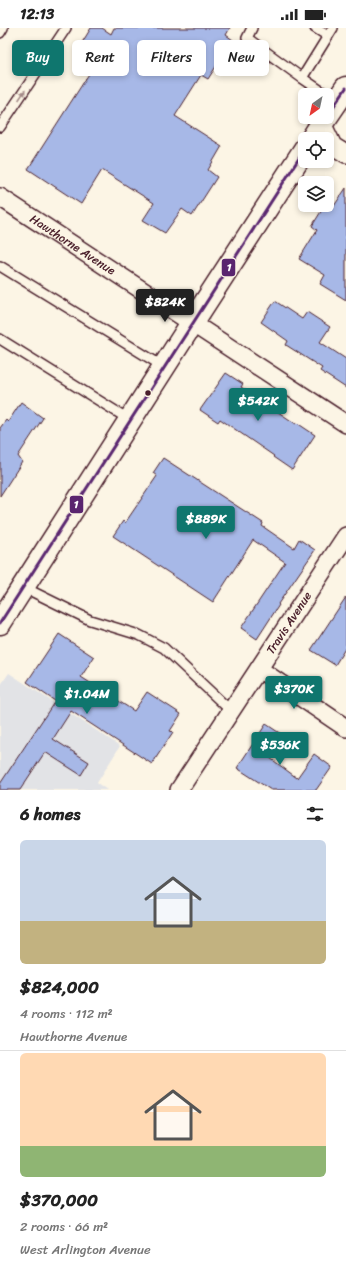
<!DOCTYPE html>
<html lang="en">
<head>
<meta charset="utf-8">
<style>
	body { margin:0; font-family:Sriracha,sans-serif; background:#f6f6f6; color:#222; height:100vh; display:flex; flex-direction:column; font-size:15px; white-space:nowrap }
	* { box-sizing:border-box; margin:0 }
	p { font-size:13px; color:#767676 }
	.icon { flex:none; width:22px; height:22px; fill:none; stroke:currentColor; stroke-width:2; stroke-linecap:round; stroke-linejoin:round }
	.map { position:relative; height:762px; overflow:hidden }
	.side { display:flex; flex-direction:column; background:#fff; flex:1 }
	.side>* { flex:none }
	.hud { position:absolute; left:12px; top:12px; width:322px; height:36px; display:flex; gap:8px }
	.needle { width:26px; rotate:213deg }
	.buttons { position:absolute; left:298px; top:60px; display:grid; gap:8px }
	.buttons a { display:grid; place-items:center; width:36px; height:36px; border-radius:6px; background:#fff; box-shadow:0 2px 6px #0003; font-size:20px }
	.price { position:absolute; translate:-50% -34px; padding:0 9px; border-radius:4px; background:#0f766e; color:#fff; font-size:13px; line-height:26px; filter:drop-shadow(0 1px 2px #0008) }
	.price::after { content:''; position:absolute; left:50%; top:24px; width:12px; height:9px; margin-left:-6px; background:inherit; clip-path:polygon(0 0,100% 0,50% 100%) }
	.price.on { background:#222; color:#fff }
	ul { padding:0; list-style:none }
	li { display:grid; align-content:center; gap:8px; height:212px; padding:0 20px }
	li+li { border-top:1px solid #e0e0e0 }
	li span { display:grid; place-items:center; height:124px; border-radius:6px; color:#555 }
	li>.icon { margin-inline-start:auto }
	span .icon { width:72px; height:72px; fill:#fffc; stroke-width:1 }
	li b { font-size:17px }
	h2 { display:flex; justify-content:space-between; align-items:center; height:48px; padding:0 20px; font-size:17px }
	.tag { padding:0 14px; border-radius:6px; background:#fff; box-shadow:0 2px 6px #0003; font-size:14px; line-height:36px }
	.tag.on { background:#0f766e; color:#fff }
	.status { display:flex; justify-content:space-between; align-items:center; height:28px; padding:0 20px; background:#fff; direction:ltr }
	.status svg { height:11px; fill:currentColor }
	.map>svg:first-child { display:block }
	.built { fill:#e2e3e6 }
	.building { fill:#a7b8e7; stroke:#4a1f2b }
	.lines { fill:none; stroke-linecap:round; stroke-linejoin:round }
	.service-casing { stroke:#4a1f2b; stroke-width:12 }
	.minor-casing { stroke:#4a1f2b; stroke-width:20 }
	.secondary-casing { stroke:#4a1f2b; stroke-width:25 }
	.service { stroke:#fcf5e5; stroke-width:9 }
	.minor { stroke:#fcf5e5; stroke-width:17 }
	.secondary { stroke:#fcf5e5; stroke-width:22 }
	.bus-1-casing { stroke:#fcf5e5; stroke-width:6 }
	.bus-1 { stroke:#5a256f; stroke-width:3 }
	.oneway { fill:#a38a88 }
	.bus-dot { fill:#4a1f2b; stroke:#fcf5e5; stroke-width:1.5 }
	.labels { text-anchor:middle; stroke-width:3; stroke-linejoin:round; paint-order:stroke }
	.street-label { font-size:12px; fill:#4a1f2b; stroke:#fcf5e5 }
	.line-badge { stroke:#fcf5e5; stroke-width:1.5 }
	.badge-label { font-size:11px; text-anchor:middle; font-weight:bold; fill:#fff }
</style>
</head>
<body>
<div class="status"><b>12:13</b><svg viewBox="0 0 49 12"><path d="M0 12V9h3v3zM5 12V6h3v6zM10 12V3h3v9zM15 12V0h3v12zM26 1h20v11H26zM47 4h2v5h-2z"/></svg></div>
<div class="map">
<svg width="346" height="762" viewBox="0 0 346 762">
	<rect width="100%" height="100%" fill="#fcf5e5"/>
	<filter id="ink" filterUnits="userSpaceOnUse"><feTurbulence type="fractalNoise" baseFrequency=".025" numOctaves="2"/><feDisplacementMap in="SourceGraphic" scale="8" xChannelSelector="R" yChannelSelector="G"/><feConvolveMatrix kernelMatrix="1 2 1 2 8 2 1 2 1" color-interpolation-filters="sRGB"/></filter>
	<g filter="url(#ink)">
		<path class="built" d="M 9,645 L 120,718 L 97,755 L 107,762 L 0,762 L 0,658 Z"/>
		<path class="building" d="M 91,0 L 102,0 L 111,6 L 114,0 L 230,0 L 226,7 L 233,12 L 208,51 L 201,47 L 175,88 L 222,118 L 208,142 L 217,149 L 192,188 L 182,181 L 165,205 L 143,192 L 154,175 L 102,142 L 81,176 L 28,141 L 94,38 L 75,26 Z
			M 346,160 L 346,272 L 320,256 L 325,247 L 299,231 L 317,202 L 312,198 L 325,177 L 332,181 Z
			M 275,273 L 302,291 L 307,284 L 330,299 L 320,314 L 346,331 L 346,360 L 320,343 L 322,340 L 286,317 L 288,313 L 261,294 Z
			M 226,345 L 243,356 L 241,359 L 296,396 L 297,395 L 315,407 L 292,442 L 273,429 L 274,428 L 220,391 L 218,394 L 200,382 Z
			M 21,374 L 43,390 L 18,428 L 22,434 L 0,468 L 0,400 L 6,392 L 8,394 Z
			M 163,430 L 263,495 L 262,498 L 294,520 L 299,511 L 315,522 L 278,576 L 279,577 L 257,611 L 241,600 L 285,534 L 253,512 L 213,574 L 113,508 L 123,493 L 125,495 L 157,448 L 153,445 Z
			M 346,569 L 346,619 L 335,637 L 311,622 Z
			M 59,606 L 94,629 L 81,649 L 134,683 L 147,664 L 181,686 L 170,703 L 173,704 L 152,736 L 71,683 L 53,711 L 89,734 L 81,747 L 45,724 L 20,762 L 0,762 L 0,756 L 55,673 L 27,654 Z
			M 266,696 L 284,708 L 270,730 L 297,750 L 314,726 L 332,739 L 316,762 L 271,762 L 237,740 Z"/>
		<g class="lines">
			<g class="service-casing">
				<path id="service" d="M 252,0 L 247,10 L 302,50
					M 315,0 L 328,8
					M 0,5 L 3,0
					M 327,67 L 302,50 L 333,0
					M 0,99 L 66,0
					M 0,238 L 164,339
					M 0,311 L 130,392
					M 23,559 L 90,592 L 139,607 L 164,620 L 231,683"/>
			</g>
			<g class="minor-casing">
				<g id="minor">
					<path d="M 322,95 L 333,118 L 346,126"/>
					<path id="s1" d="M 0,169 L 346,396"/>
					<path d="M 259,641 L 346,700"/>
					<path id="s2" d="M 179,762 L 346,508"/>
				</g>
			</g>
			<g class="secondary-casing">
				<path id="secondary" d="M 327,88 L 346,60
					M 312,111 L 326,89
					M 0,595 L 192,295 L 305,121"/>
			</g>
			<use href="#service" class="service"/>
			<use href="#minor" class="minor"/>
			<use href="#secondary" class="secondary"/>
			<g class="bus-1-casing">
				<path id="bus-1" d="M 327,88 L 346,60
					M 0,595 L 305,121"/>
			</g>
			<use href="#bus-1" class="bus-1"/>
		</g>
		<defs><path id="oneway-solid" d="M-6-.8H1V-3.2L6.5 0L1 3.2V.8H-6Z"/></defs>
		<use class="oneway" href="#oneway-solid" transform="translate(22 67) rotate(-56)"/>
	</g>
	<circle class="bus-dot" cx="148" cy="365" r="3.5"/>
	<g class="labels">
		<g class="street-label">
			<text dy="4" stroke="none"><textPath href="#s1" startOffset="87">Hawthorne Avenue</textPath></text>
			<text dy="4" stroke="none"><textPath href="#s2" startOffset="200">Travis Avenue</textPath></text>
		</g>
	</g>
	<g class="line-badge">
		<rect x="221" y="230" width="15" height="19" rx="4" fill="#5a256f"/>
		<rect x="69" y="467" width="15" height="19" rx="4" fill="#5a256f"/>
	</g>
	<g class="badge-label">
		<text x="229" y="243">1</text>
		<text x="76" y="480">1</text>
	</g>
</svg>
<div class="buttons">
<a><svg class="needle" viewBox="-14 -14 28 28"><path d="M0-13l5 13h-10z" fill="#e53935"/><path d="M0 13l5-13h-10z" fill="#767676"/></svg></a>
<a><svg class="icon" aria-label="locate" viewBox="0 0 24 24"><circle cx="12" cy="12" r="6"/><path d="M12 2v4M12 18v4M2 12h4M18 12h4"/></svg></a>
<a><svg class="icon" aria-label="layers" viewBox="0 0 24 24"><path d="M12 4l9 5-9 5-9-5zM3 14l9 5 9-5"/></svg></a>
</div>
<b class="price on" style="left:165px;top:295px">$824K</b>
<b class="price" style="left:258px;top:394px">$542K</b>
<b class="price" style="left:206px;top:512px">$889K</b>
<b class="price" style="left:294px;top:682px">$370K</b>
<b class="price" style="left:87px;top:687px">$1.04M</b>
<b class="price" style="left:280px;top:738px">$536K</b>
<div class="hud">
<a class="tag on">Buy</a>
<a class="tag">Rent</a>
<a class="tag">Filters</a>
<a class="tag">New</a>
</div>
</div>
<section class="side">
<h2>6 homes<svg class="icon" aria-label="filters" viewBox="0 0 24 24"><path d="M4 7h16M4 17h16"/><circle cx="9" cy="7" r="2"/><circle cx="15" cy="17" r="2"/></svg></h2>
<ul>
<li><span style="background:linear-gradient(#c9d6e8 65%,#c2b280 0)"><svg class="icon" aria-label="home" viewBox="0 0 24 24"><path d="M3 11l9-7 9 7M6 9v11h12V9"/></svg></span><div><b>$824,000</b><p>4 rooms · 112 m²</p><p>Hawthorne Avenue</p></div></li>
<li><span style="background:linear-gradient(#ffd9b3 75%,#8fb573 0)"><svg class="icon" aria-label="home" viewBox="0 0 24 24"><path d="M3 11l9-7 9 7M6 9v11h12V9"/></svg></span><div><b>$370,000</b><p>2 rooms · 66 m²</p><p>West Arlington Avenue</p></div></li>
</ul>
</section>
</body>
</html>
